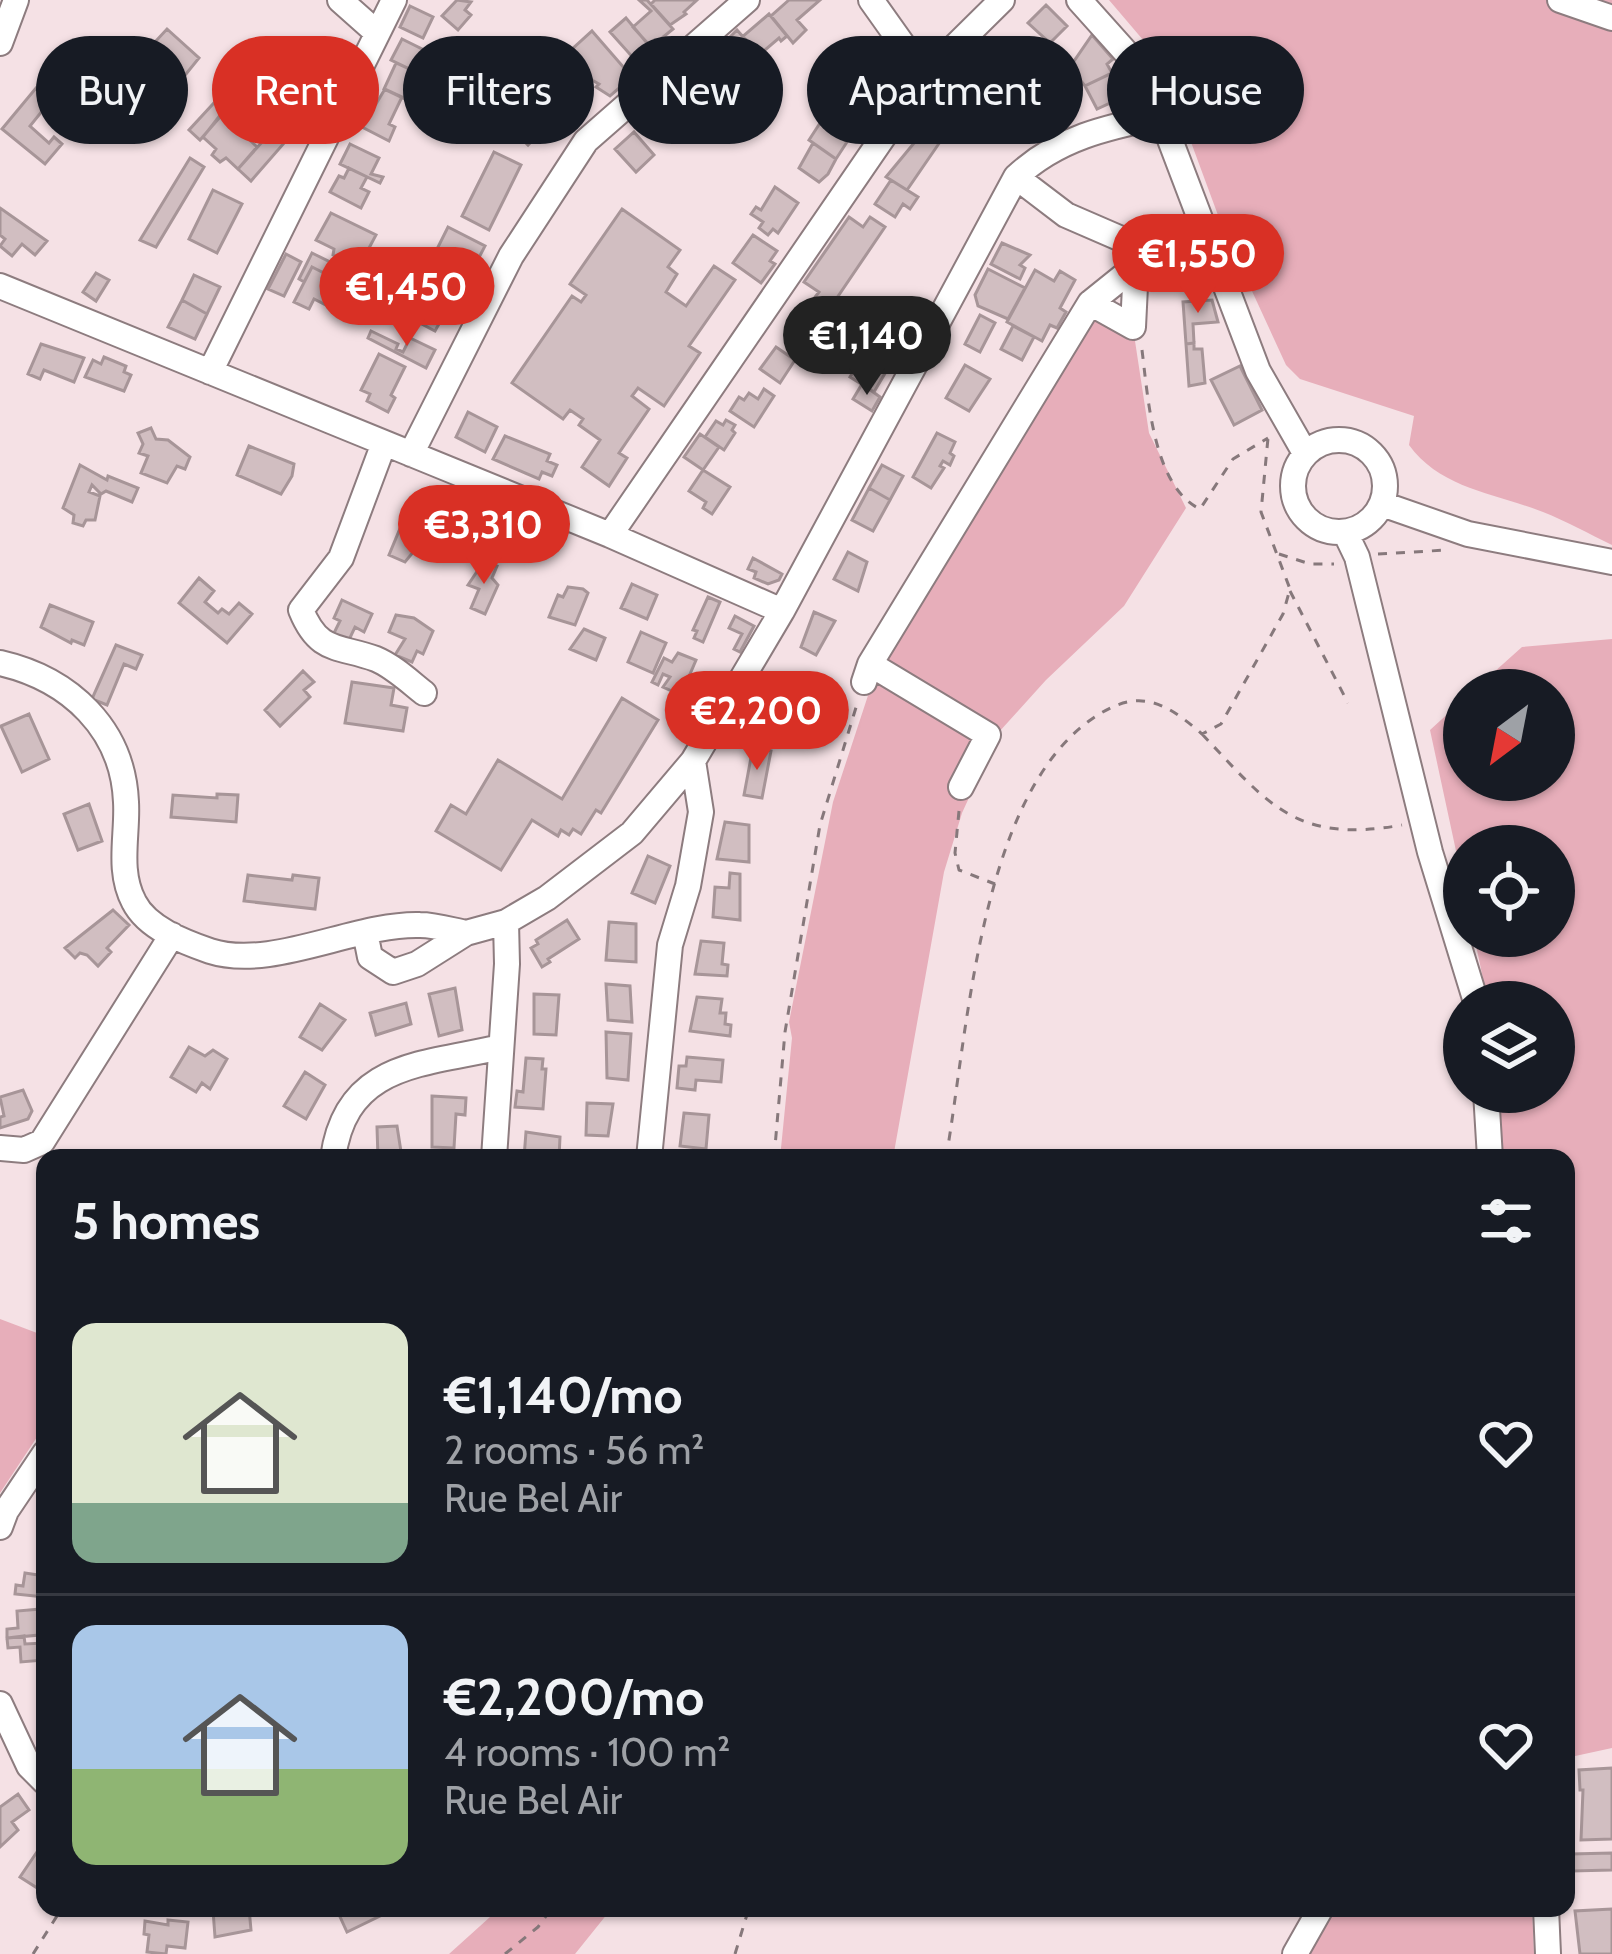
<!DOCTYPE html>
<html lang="en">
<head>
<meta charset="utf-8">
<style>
	body { margin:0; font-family:Cabin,sans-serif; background:#20242c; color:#f1f3f6; height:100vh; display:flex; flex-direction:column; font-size:45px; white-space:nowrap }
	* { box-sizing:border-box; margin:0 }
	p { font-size:39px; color:#9ea1a6 }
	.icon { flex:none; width:66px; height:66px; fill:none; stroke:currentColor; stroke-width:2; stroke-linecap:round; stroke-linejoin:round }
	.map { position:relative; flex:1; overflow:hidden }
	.drawer { position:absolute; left:36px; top:1149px; width:1539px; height:768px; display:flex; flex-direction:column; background:#171b24; border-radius:24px; box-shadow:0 3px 9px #0004 }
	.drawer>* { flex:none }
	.hud { position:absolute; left:36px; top:36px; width:1542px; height:108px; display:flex; gap:24px }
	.needle { width:78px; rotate:212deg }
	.buttons { position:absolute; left:1443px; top:669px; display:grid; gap:24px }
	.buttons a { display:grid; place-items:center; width:132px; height:132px; border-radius:50%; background:#171b24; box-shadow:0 3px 9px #0004; font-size:60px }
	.price { position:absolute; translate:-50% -102px; padding:0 27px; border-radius:42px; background:#d93025; color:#fff; font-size:39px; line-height:78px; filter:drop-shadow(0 3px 6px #0008) }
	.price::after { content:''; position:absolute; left:50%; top:72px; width:36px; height:27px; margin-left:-18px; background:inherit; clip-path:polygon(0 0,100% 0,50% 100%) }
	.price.current { background:#222; color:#fff }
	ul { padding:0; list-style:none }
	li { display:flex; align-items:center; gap:36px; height:300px; padding:0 36px }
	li+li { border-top:3px solid #363941 }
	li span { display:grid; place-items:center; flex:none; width:336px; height:240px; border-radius:24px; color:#555 }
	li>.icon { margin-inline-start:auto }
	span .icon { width:144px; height:144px; fill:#fffc; stroke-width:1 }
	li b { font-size:51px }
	h2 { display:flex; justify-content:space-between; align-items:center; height:144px; padding:0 36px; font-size:51px }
	.chip { padding:0 42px; border-radius:54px; background:#171b24; box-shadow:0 3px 9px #0004; font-size:42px; line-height:108px }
	.chip.current { background:#d93025; color:#fff }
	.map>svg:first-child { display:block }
	.green { fill:#e7aeba }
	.building { fill:#d1bec1; stroke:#a79598; stroke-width:3 }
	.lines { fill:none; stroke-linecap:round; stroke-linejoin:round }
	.minor-casing { stroke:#8d7c7f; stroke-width:28 }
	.path { stroke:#86787b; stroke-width:3; stroke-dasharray:9 9; stroke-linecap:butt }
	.minor { stroke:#fff; stroke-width:24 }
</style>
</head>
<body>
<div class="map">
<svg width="1612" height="1954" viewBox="0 0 1612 1954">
	<rect width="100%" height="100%" fill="#f5e1e5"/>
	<path class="green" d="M 1109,0 L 1612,0 L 1612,545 C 1589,534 1566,521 1543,512 C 1495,493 1441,489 1409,445 L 1414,416 L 1300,379 L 1286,365 L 1222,226 L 1161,61 Z
		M 1090,313 L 1135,341 L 1149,433 L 1186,508 L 1124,606 L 1046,680 L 999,732 L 962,813 L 944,872 L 893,1158 L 780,1158 L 792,1038 L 789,1022 L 833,802 L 879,662 Z
		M 1612,639 L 1612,1748 L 1566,1758 L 1566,1158 L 1502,1158 L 1500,1092 L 1554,1092 L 1554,1002 L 1488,1002 L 1474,936 L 1554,936 L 1554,846 L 1464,846 L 1464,888 L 1430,730 L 1464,699 L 1464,780 L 1554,780 L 1554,690 L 1474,690 L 1522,647 Z
		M 0,1319 L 45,1336 L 45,1425 L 0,1493 Z
		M 500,1908 L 612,1908 L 575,1954 L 449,1954 Z
		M 1329,1908 L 1532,1908 L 1534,1954 L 1304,1954 Z"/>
	<path class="building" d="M 457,0 L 471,2 L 465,10 L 471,15 L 458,30 L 442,16 Z
		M 639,0 L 647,0 L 673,29 L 651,47 L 633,27 L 651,11 Z
		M 655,0 L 697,0 L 684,12 L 686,14 L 670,25 L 651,4 Z
		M 789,0 L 820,0 L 797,20 L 806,30 L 793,43 L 771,16 Z
		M 1046,5 L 1067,26 L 1050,43 L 1028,23 Z
		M 410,6 L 433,17 L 423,38 L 400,27 Z
		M 769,14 L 787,36 L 781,41 L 779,38 L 759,55 L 742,37 Z
		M 626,18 L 657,55 L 648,62 L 643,55 L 636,61 L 610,32 Z
		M 167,29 L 199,58 L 165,100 L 144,82 L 143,87 L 136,84 L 140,79 L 129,70 Z
		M 737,30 L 760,56 L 752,72 L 746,69 L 738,76 L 721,56 L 736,42 L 731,36 Z
		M 592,31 L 632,77 L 610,96 L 596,87 L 599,84 L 592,80 L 570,51 Z
		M 1092,35 L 1113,59 L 1107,64 L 1112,73 L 1085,86 L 1070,67 Z
		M 402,39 L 426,51 L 416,72 L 391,60 Z
		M 267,55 L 273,60 L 268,66 L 276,73 L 231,122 L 257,147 L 238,169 L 226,158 L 220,162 L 212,155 L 216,149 L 203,137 Z
		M 721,56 L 738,76 L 730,83 L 734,87 L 726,95 L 704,71 Z
		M 396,63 L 418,73 L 405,99 L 384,89 Z
		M 970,67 L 987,77 L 977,92 L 980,94 L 961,117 L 936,102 L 944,90 L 952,94 Z
		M 1120,69 L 1125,81 L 1119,88 L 1123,97 L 1097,109 L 1085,86 Z
		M 862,72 L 887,85 L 871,107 L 849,92 Z
		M 561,74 L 564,78 L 568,75 L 589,99 L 571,114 L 551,90 L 555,86 L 551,82 Z
		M 1055,74 L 1072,83 L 1058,113 L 1039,103 Z
		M 236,79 L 246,87 L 200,140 L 189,130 Z
		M 698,81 L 711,96 L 702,104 L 707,110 L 697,119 L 676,96 Z
		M 36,88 L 51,100 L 30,126 L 49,143 L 54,137 L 62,144 L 45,164 L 2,129 Z
		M 385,89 L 402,97 L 389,124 L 395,127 L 389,141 L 362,127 L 371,102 L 376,104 Z
		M 676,96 L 692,113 L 671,131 L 656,113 Z
		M 94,107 L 109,119 L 101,129 L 101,138 L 87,139 L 87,116 Z
		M 521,111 L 527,117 L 531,112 L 546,126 L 528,145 L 508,125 Z
		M 820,123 L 847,142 L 836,159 L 809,140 Z
		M 272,131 L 285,142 L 251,181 L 238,169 Z
		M 924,131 L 940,142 L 907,190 L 886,177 Z
		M 634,132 L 654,155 L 636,172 L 615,149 Z
		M 813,143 L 836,159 L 828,174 L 819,182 L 799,168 Z
		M 350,144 L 379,158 L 371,174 L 383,177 L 380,183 L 340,164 Z
		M 494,152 L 521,165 L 489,230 L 462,216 Z
		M 190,158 L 204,167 L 156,247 L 140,240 Z
		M 349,168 L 367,177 L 361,188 L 369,192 L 361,208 L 330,192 L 339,176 L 344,178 Z
		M 891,180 L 918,197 L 910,209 L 903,204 L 895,217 L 875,204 Z
		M 775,187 L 798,203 L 778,233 L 773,229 L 768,235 L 759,228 L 763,222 L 751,214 L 756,207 L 761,210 Z
		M 213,190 L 242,204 L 217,253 L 189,239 Z
		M 0,208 L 47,241 L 35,255 L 22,244 L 12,256 L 0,246 L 5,239 L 0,235 Z
		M 622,209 L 680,250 L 668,267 L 677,274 L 666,292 L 686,306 L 714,266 L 735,280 L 689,346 L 700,353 L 664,406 L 638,388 L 632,396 L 649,409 L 619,453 L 627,458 L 609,486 L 582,467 L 600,440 L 579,425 L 583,419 L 570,410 L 563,419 L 512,383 L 572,296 L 581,302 L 586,295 L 570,284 Z
		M 331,213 L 376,235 L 361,263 L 345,255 L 341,259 L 333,255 L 334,249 L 316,240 Z
		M 849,217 L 863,227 L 870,217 L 885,227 L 828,311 L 812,301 L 819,292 L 804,282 Z
		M 448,227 L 485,246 L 473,269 L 436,251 Z
		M 753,235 L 777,251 L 770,261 L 775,264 L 761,283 L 733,263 Z
		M 1002,243 L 1030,255 L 1020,265 L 1025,268 L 1020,279 L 991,264 Z
		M 312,253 L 332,263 L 326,274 L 312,267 L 304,282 L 299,279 Z
		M 286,254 L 301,262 L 284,296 L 268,289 Z
		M 312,267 L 336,279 L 328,306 L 314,299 L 309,309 L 294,302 Z
		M 988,269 L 1025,288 L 1008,319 L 978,306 L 975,295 Z
		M 1035,270 L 1054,281 L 1060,271 L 1075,280 L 1060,308 L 1066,312 L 1057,328 L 1050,325 L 1042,341 L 1007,322 Z
		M 96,273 L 109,280 L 96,301 L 83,292 Z
		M 194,275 L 220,287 L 207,314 L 182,300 Z
		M 446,275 L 459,282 L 447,314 L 419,300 L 420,296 L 425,298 L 436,277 L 443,281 Z
		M 377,278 L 391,286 L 378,312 L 364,304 Z
		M 412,296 L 445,313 L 435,331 L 403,314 Z
		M 182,300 L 207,314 L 195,339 L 168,327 Z
		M 1212,300 L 1218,322 L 1193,324 L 1194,343 L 1186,344 L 1183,302 Z
		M 980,315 L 995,323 L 980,352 L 965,344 Z
		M 1013,326 L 1034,337 L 1022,360 L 1001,349 Z
		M 371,331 L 398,344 L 396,349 L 403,352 L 410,338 L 435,350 L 426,368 L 368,338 Z
		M 845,338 L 854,351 L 866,348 L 875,354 L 875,363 L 887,370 L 874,392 L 850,377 L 856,367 L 832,352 Z
		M 1194,343 L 1194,349 L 1202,349 L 1205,383 L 1189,386 L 1186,344 Z
		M 41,344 L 84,358 L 74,382 L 44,370 L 40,379 L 28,374 Z
		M 776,347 L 795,360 L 780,383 L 760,369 Z
		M 379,354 L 405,367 L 391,395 L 395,398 L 388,412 L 367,401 L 370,394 L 361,390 Z
		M 104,357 L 126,366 L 124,372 L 131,375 L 124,391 L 85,377 L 93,360 L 101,364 Z
		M 965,365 L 990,379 L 969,411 L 946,398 Z
		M 1240,366 L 1262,410 L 1234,425 L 1211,380 Z
		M 862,384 L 880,397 L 872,411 L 853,399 Z
		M 764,389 L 774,396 L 754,427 L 730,411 L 739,397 L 744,400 L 749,393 L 758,399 Z
		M 468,412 L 497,427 L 485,452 L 456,437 Z
		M 726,420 L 735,425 L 732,430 L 735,433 L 724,450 L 705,437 L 716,421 L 723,425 Z
		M 151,428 L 156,439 L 168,440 L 190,457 L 185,469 L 177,466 L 167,483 L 141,473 L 148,456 L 139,453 L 143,444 L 138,433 Z
		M 937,433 L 955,442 L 950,453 L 954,456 L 950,465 L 943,461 L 940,466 L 944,468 L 931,488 L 913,477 Z
		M 700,434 L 719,447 L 703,470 L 684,457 Z
		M 505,436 L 550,454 L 547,461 L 557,465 L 552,476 L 542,472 L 539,479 L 493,459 Z
		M 249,446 L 294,464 L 292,476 L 281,494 L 237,475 Z
		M 80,465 L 107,480 L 108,476 L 138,488 L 132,502 L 106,491 L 101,494 L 92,485 L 89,492 L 100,496 L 95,520 L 86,520 L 83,526 L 73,523 L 74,515 L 63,508 Z
		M 882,465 L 903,476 L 890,500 L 869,488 Z
		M 703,470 L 730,487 L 712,514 L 703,508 L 706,502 L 689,491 Z
		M 869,488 L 890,500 L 873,531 L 852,520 Z
		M 406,514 L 445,534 L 436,559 L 414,551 L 405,562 L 389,555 Z
		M 848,552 L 867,562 L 858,591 L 834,579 Z
		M 753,558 L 782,574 L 779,580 L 768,584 L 754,578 L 756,572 L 748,569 Z
		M 484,561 L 497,566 L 492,578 L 498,585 L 485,614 L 471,608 L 479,589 L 468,585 Z
		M 199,578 L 214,591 L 205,602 L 218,613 L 222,609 L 229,614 L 239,603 L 252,614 L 227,643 L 179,603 Z
		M 632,584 L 657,595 L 647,619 L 621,608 Z
		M 568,587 L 583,589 L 588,593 L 575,625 L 549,617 L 558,595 L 563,597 Z
		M 708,597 L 720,602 L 703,642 L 694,638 L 697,631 L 693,630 Z
		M 342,600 L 372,614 L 364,632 L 355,627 L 348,642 L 333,635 L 340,621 L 334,618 Z
		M 50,605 L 93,622 L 84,645 L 72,640 L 71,643 L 41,627 Z
		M 814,612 L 835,621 L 816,655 L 801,647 Z
		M 396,615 L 414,618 L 433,631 L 423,654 L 417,651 L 412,662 L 395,655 L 405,639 L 389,632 Z
		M 735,616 L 754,626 L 740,652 L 734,649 L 742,634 L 729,628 Z
		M 584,629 L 605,638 L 596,660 L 570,649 Z
		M 641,632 L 666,643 L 653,673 L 628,662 Z
		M 116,645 L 142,655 L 136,669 L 124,664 L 107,705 L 92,699 Z
		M 678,653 L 696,660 L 681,695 L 663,687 L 670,677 L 663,674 L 658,685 L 652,682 L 664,658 L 672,662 Z
		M 303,671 L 314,682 L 304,690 L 310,697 L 280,726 L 265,710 Z
		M 781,677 L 796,686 L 787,699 L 795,703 L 784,723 L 760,710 Z
		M 352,682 L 394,688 L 391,705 L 407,708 L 403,731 L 345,723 Z
		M 622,698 L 658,720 L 601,813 L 596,810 L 581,834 L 573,829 L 569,835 L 561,830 L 558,836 L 532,820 L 501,870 L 436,831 L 451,805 L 466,814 L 498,760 L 562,799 Z
		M 29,714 L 49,759 L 22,772 L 1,726 Z
		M 753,747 L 771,751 L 762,798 L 744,795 Z
		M 217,794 L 238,795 L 236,822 L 171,817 L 173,795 L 217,798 Z
		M 89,804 L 102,841 L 78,850 L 64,814 Z
		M 725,822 L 749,825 L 749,862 L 717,859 Z
		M 648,856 L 670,866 L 655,903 L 632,893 Z
		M 730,873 L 740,874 L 740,920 L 713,917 L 715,887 L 729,888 Z
		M 248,875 L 292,880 L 293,875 L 319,878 L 315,909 L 244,901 Z
		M 113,910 L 129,925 L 107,948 L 111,952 L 98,966 L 87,955 L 80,953 L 75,958 L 65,948 Z
		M 567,920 L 579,939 L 548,959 L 550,962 L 542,967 L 531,948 L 538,944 L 536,940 Z
		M 609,922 L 636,924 L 636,962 L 606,960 Z
		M 701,941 L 724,943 L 722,964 L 728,965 L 727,976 L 695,974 Z
		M 606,984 L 630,986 L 632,1022 L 608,1020 Z
		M 455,988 L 462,1030 L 439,1036 L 429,994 Z
		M 534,994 L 559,995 L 556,1035 L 534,1034 Z
		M 697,997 L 722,999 L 720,1013 L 726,1013 L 725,1024 L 731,1025 L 730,1036 L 690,1031 Z
		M 406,1003 L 411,1024 L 376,1035 L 370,1013 Z
		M 320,1004 L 345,1020 L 322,1050 L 300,1037 Z
		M 606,1032 L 631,1034 L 628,1080 L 607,1078 Z
		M 189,1047 L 205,1056 L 213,1050 L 227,1059 L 210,1089 L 202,1083 L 196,1092 L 171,1077 Z
		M 687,1057 L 723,1060 L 721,1082 L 696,1080 L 695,1090 L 677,1088 L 679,1066 L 686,1066 Z
		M 526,1058 L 543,1059 L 542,1069 L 546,1069 L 543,1109 L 515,1107 L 517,1091 L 523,1092 Z
		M 305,1072 L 325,1085 L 306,1119 L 284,1106 Z
		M 23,1090 L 32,1111 L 28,1119 L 0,1128 L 0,1117 L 4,1116 L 0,1097 Z
		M 432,1096 L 466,1098 L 465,1115 L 456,1114 L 454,1148 L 432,1147 Z
		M 587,1103 L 613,1104 L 608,1136 L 586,1135 Z
		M 684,1113 L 709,1115 L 706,1149 L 680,1146 Z
		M 397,1126 L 402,1158 L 378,1158 L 377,1127 Z
		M 526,1132 L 560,1137 L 559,1158 L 524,1158 Z
		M 25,1573 L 45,1576 L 45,1597 L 15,1594 L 16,1585 L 23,1586 Z
		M 41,1609 L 39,1635 L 7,1638 L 7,1629 L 18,1628 L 17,1611 Z
		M 24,1636 L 25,1644 L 44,1643 L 45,1660 L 21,1662 L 20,1647 L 8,1648 L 7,1638 Z
		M 1612,1768 L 1612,1839 L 1581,1840 L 1583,1790 L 1580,1790 L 1579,1770 Z
		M 18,1794 L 29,1810 L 12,1822 L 18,1830 L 0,1847 L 0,1807 Z
		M 43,1843 L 45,1845 L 45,1893 L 20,1877 Z
		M 1612,1853 L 1612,1870 L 1572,1871 L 1571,1854 Z
		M 249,1908 L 251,1930 L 215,1937 L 213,1910 Z
		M 336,1908 L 379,1908 L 382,1915 L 347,1932 Z
		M 1612,1909 L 1612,1954 L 1580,1954 L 1575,1911 Z
		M 168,1920 L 188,1922 L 185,1948 L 167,1946 L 166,1954 L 147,1952 L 149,1935 L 144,1934 L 145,1921 L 168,1925 Z"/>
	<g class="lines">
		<g class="minor-casing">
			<path id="minor" d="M 340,0 L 376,32
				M 871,0 L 925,76
				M 1079,0 L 1131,58 L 1161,116 L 1258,371 L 1305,453
				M 1560,0 L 1612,18
				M 0,43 L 16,0
				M 0,286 L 610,535 L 782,611
				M 1090,303 L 1133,327 L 1136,266
				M 210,372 L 394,0
				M1293 486a46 46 0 1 1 92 0a46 46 0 1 1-92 0Z
				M 384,443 L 341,558 L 301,610 C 319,654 338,645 376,659 C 393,666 410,682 424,693
				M 411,454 L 511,256 L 586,141 L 747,0
				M 1382,504 L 1468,534 L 1612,562
				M 1345,532 L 1357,557 L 1430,852 L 1476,1002
				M 610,535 L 925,76 L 1002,0
				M 0,663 C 70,679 123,729 126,802 C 128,835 117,870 134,902 C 147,928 184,942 210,951 C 272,971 355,923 420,925 C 435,925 451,930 466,933
				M 870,664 L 988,735 L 961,787
				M 864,682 L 870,664 L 1090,303 L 1136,266 L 1133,244 L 1066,215 L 1016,177
				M 365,932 L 370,957 L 393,972 L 417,964 L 466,933 L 506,922 L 547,898 L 632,833 L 693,761 L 782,611 L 1016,177 C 1057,138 1108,127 1161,116
				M 1486,1092 L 1490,1158
				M 0,1148 L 24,1150 L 42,1142 L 172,935
				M 333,1158 C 346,1062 423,1065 501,1047
				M 494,1158 L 507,964 L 506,922
				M 649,1158 L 670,945 L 688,886 L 701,812 L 693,761
				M 0,1527 L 6,1511 L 45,1453
				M 0,1704 L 29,1766 L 45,1782
				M 1546,1908 L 1548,1954
				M 1295,1954 L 1321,1908"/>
		</g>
		<path class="path" d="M 1142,350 C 1148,397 1153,487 1200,509 L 1233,459 L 1268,438
			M 1279,554 L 1310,564 L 1334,564
			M 1378,554 L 1447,550
			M 1290,591 L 1348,703
			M 1202,734 C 1269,805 1296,844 1402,825
			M 959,811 L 955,853 L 959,870 L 995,884
			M 774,1158 L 785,1032 L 820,825 L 858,701
			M 946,1158 C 968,1032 979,802 1089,721 C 1136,687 1162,699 1202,734 L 1221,724 L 1283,614 L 1290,589 L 1261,512 L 1268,438
			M 33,1954 L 62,1908
			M 505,1954 L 538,1927 L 552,1908
			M 735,1954 L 749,1908"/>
		<use href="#minor" class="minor"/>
	</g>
</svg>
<div class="buttons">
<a><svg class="needle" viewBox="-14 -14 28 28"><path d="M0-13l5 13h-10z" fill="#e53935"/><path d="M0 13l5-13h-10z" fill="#9ea1a6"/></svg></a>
<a><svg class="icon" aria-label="locate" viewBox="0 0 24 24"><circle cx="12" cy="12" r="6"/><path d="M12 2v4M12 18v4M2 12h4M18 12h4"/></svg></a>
<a><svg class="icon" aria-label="layers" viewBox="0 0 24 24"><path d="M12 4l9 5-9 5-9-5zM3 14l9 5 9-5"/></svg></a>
</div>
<b class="price" style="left:1198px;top:316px">€1,550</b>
<b class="price" style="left:407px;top:349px">€1,450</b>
<b class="price current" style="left:867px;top:398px">€1,140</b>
<b class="price" style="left:484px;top:587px">€3,310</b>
<b class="price" style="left:757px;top:773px">€2,200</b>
<div class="hud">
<a class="chip">Buy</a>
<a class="chip current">Rent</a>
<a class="chip">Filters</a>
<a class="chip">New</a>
<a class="chip">Apartment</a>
<a class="chip">House</a>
</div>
<section class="drawer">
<h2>5 homes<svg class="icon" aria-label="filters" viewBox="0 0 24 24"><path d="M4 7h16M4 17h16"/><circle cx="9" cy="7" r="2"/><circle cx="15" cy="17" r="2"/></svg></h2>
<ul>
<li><span style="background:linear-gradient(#dfe7d0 75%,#7fa58c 0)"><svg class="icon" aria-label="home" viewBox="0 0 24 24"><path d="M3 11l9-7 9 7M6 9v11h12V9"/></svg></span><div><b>€1,140/mo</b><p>2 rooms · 56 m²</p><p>Rue Bel Air</p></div><svg class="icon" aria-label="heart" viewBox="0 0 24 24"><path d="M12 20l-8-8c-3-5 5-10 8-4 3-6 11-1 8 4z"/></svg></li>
<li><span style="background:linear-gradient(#a9c7e8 60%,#8fb573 0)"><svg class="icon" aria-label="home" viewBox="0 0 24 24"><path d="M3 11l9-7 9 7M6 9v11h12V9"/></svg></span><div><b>€2,200/mo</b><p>4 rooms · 100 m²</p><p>Rue Bel Air</p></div><svg class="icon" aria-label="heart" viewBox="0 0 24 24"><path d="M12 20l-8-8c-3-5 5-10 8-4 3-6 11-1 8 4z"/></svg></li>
</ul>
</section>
</div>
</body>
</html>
